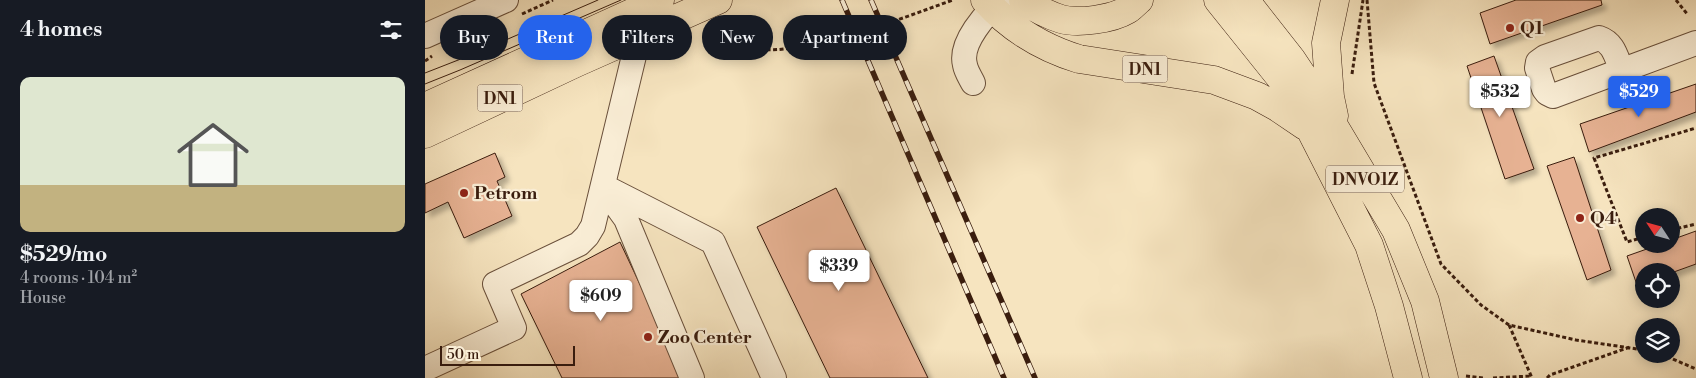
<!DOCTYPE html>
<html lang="en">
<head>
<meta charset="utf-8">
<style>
	body { margin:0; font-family:"Libre Bodoni",serif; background:#20242c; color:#f1f3f6; height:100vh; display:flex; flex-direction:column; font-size:19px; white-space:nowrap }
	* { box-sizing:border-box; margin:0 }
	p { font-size:16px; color:#9ea1a6 }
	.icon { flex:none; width:28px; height:28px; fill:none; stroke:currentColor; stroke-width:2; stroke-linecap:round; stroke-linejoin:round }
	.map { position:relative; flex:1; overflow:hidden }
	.sheet { display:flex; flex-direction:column; background:#171b24; width:425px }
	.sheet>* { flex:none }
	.banner { position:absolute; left:15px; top:15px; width:475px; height:45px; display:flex; gap:10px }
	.needle { width:32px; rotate:306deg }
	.buttons { position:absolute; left:1210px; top:208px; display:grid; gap:10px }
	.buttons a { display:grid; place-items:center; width:45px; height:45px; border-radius:50%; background:#171b24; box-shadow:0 2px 12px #0003; font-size:25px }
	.scale { position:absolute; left:15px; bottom:12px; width:135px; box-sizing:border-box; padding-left:5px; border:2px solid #3a1d0e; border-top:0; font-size:14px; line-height:18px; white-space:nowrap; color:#3a1d0e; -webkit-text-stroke:4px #f9edd5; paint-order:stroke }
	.price { position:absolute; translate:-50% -42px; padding:0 11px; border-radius:5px; background:#fff; color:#222; font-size:16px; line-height:32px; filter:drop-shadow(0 1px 2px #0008) }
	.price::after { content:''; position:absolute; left:50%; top:30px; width:15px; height:11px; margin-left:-8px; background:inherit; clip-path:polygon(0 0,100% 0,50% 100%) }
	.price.on { background:#2563eb; color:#fff }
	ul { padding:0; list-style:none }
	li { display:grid; align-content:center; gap:10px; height:265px; padding:0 20px }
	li+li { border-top:1px solid #363941 }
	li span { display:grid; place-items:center; height:155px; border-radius:10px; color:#555 }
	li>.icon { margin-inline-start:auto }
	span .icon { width:90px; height:90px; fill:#fffc; stroke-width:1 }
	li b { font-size:21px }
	h2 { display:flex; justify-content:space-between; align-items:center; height:60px; padding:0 20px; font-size:21px }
	.tag { padding:0 18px; border-radius:22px; background:#171b24; box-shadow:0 2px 12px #0003; font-size:18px; line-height:45px }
	.tag.on { background:#2563eb; color:#fff }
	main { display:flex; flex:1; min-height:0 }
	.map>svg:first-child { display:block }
	.building { fill:#e7b293; stroke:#3a1d0e; filter:url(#shadow) }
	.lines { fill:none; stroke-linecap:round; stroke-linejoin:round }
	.minor-casing { stroke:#694f3a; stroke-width:26 }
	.major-casing { stroke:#3a1d0e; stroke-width:29 }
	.path { stroke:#3a1d0e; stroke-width:3; stroke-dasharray:4 2.5; stroke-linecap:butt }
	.minor { stroke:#f9edd5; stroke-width:24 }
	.major { stroke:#f6e4bf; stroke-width:28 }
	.tram { stroke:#3a1d0e; stroke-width:1 }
	.rail-casing { stroke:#3a1d0e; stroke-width:5.5 }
	.rail { stroke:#f9edd5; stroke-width:4; stroke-dasharray:11; stroke-linecap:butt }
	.poi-dot { fill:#8f2418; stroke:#f9edd5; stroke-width:2 }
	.labels { text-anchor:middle; stroke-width:4.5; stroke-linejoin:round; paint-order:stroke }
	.shield { fill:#f9edd5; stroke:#735b4a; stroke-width:1 }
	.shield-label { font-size:16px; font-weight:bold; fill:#3a1d0e }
	.poi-label { font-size:18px; font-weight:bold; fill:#3a1d0e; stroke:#f9edd5; text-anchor:start }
</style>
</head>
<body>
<main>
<section class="sheet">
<h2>4 homes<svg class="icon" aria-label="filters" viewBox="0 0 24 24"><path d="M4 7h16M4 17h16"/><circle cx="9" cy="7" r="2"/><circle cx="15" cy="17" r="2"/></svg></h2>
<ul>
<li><span style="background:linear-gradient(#dfe7d0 70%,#c2b280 0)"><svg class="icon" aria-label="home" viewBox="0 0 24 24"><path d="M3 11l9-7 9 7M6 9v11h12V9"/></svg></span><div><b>$529/mo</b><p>4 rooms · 104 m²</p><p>House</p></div></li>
</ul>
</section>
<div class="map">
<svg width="1271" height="378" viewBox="0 0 1271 378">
	<defs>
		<filter id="shadow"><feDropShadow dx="4.5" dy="4.5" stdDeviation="2.5" flood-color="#0004"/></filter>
	</defs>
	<rect width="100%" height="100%" fill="#f6e4bf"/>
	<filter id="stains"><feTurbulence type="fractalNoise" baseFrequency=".004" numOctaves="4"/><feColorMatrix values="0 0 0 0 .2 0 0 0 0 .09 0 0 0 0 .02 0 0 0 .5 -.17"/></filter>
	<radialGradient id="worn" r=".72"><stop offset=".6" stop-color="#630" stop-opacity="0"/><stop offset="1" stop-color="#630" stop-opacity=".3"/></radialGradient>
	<path class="building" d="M 1091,0 L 1176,0 L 1177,5 L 1065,44 L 1055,13 Z
		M 1069,56 L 1109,169 L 1080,179 L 1042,66 Z
		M 1271,84 L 1271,112 L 1164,152 L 1155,124 Z
		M 70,153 L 80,177 L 72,181 L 87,216 L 39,238 L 23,202 L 0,213 L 0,184 Z
		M 1149,157 L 1186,270 L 1162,280 L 1122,166 Z
		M 411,188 L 503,378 L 405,378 L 332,227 Z
		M 1271,231 L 1271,264 L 1246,273 L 1246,271 L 1219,271 L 1219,283 L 1212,285 L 1202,256 L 1236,244 L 1246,244 L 1246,240 Z
		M 195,242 L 259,378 L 137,378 L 96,294 Z"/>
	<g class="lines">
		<g class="minor-casing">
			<path id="minor" d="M 0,36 L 81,0
				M 1197,71 C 1191,57 1189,43 1174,38 L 1120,57 L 1113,62 L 1112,68 L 1119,89 L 1122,93 L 1128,96 L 1271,43
				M 548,83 C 545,77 541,71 540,65 C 534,43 561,13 577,0
				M 178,186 L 288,242 L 349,378
				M 180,190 L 201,219 L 267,378
				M 0,369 L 89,328 L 70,284 L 154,244 L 162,236 L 168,226 L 214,35"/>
		</g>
		<g class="major-casing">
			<path id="major" d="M 560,0 C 585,28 618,48 654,59 L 789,80 L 832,96 L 852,107 L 880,126
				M 598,0 C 610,8 623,15 636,19 C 653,24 687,19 702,10 C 706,8 710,3 714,0
				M 793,0 L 858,81 L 885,129 L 944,245 L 964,306 L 983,378
				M 820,0 L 867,60 L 891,96 L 971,230 L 1000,301 L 1019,378
				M 0,107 L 235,0
				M 909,116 L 905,97 L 901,43 L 910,0
				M 0,134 L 151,63 L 293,0"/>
		</g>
		<path class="path" d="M 942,0 L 949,83 L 1016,264 L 1056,305 L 1084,325 L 1151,340 L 1219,350
			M 1251,0 L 1263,15
			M 97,14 L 128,0
			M 291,24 C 300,33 309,42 321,46 C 341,53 362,49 382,45 C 433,36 480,17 528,0
			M 0,61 L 7,56
			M 927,74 L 938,0
			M 1246,230 L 1271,224
			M 1219,237 L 1202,242 L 1169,158 L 1271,128
			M 1084,325 L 1107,378
			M 1236,354 L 1271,369
			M 1041,376 L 1059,378
			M 1068,378 L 1105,376
			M 1122,378 L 1125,375 L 1205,347"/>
		<use href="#minor" class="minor"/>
		<use href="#major" class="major"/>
		<path class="tram" d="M 0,73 L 46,55 L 173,0
			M 0,84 L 35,70 L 196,0"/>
		<g class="rail-casing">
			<path id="rail" d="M 417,0 L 579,378
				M 446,0 L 610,378"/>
		</g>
		<use href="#rail" class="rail"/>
	</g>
	<g class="poi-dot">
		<circle cx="1085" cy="28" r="5"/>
		<circle cx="39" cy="193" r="5"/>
		<circle cx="1155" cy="218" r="5"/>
		<circle cx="223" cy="337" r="5"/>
	</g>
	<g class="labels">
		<g class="shield">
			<rect x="697.5" y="55.5" width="45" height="27" rx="4"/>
			<rect x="52.5" y="84.5" width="45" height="27" rx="4"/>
			<rect x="901" y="165.5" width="78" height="27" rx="4"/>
		</g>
		<g class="shield-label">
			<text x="720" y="75">DN1</text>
			<text x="75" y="104">DN1</text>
			<text x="940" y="185">DNVO1Z</text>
		</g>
		<g class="poi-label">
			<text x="1095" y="34">Q1</text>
			<text x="49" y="199">Petrom</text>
			<text x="1165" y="224">Q4</text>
			<text x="233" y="343">Zoo Center</text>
		</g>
	</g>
	<rect width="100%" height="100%" filter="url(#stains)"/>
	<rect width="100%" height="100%" fill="url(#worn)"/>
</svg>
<div class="buttons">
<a><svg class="needle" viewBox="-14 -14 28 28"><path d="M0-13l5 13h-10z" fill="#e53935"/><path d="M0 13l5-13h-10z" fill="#9ea1a6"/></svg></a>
<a><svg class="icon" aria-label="locate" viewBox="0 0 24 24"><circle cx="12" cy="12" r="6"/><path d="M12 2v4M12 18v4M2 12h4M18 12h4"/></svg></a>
<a><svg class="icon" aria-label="layers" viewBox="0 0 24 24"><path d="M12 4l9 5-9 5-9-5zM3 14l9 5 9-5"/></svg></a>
</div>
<div class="scale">50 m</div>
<b class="price" style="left:1075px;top:118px">$532</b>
<b class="price on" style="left:1214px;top:118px">$529</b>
<b class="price" style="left:414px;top:292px">$339</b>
<b class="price" style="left:176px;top:322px">$609</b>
<div class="banner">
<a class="tag">Buy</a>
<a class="tag on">Rent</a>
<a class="tag">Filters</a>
<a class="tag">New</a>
<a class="tag">Apartment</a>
</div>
</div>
</main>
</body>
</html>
